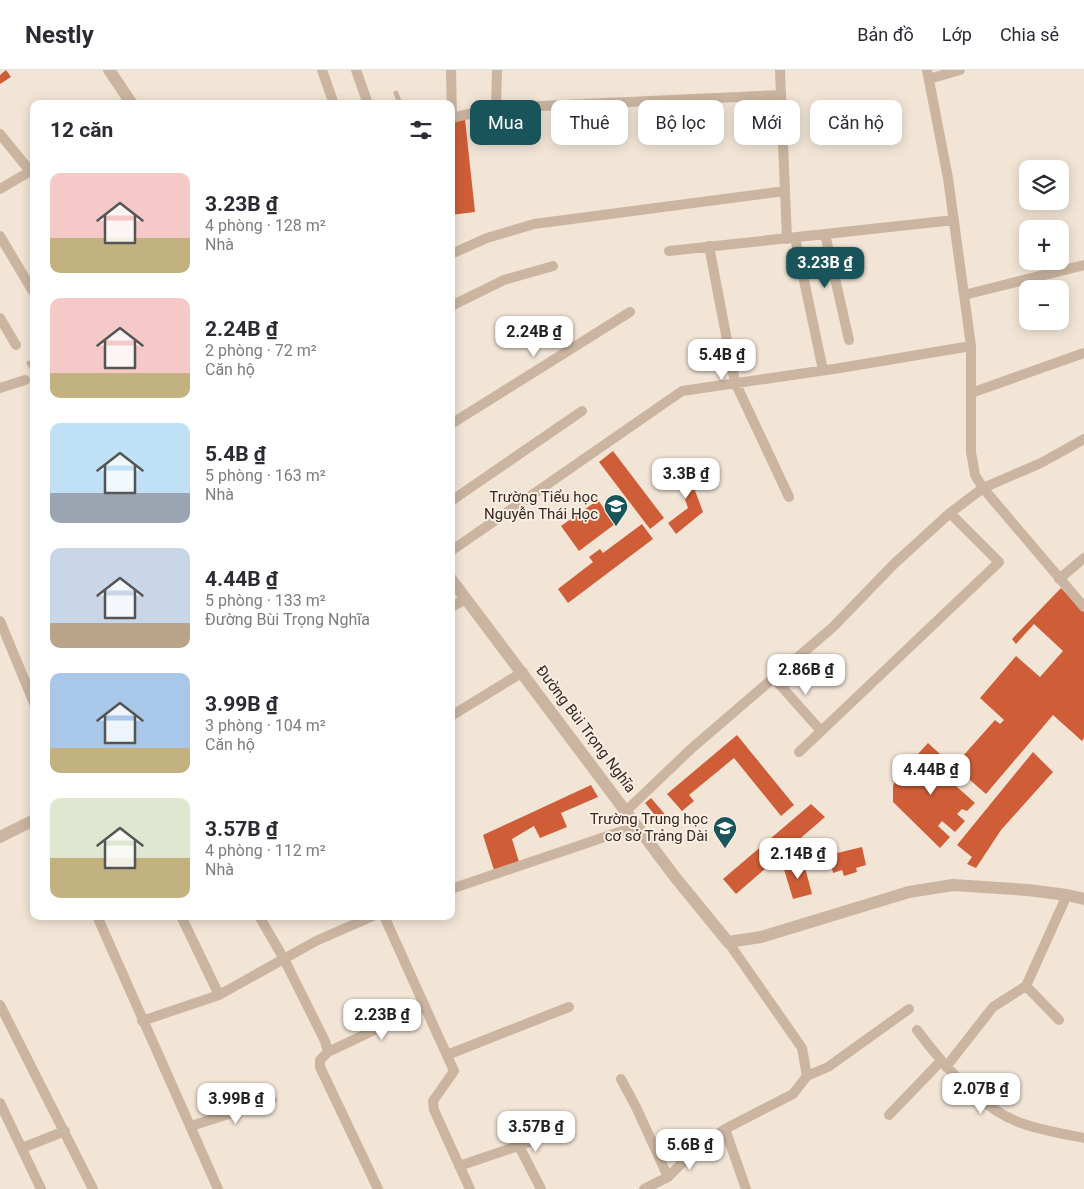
<!DOCTYPE html>
<html lang="vi">
<head>
<meta charset="utf-8">
<style>
	body { margin:0; font-family:Roboto,sans-serif; background:#f7f7f7; color:#2b2b33; height:100vh; display:flex; flex-direction:column; font-size:19px; white-space:nowrap }
	* { box-sizing:border-box; margin:0 }
	p { font-size:16px; color:#7c7c81 }
	.icon { flex:none; width:28px; height:28px; fill:none; stroke:currentColor; stroke-width:2; stroke-linecap:round; stroke-linejoin:round }
	.map { position:relative; flex:1; overflow:hidden }
	.details { position:absolute; left:30px; top:30px; width:425px; height:820px; display:flex; flex-direction:column; background:#fff; border-radius:10px; box-shadow:0 2px 12px #0003 }
	.details>* { flex:none }
	.top-card { position:absolute; left:470px; top:30px; width:475px; height:45px; display:flex; gap:10px }
	.buttons { position:absolute; left:1019px; top:90px; display:grid; gap:10px }
	.buttons a { display:grid; place-items:center; width:50px; height:50px; border-radius:10px; background:#fff; box-shadow:0 2px 12px #0003; font-size:25px }
	.price { position:absolute; translate:-50% -42px; padding:0 11px; border-radius:10px; background:#fff; color:#222; font-size:16px; line-height:32px; filter:drop-shadow(0 1px 2px #0008) }
	.price::after { content:''; position:absolute; left:50%; top:30px; width:15px; height:11px; margin-left:-8px; background:inherit; clip-path:polygon(0 0,100% 0,50% 100%) }
	.price.selected { background:#185459; color:#fff }
	ul { padding:0; list-style:none }
	li { display:flex; align-items:center; gap:15px; height:125px; padding:0 20px }
	li span { display:grid; place-items:center; flex:none; width:140px; height:100px; border-radius:10px; color:#555 }
	li>.icon { margin-inline-start:auto }
	span .icon { width:60px; height:60px; fill:#fffc; stroke-width:1 }
	li b { font-size:21px }
	h2 { display:flex; justify-content:space-between; align-items:center; height:60px; padding:0 20px; font-size:21px }
	.chip { padding:0 18px; border-radius:10px; background:#fff; box-shadow:0 2px 12px #0003; font-size:18px; line-height:45px }
	.chip.selected { background:#185459; color:#fff }
	header { display:flex; align-items:center; gap:30px; box-sizing:border-box; height:70px; padding:0 25px; background:#fff; border-bottom:1px solid #e1e1e2 }
	header strong { font-size:24px }
	nav { display:flex; gap:28px; margin-inline-start:auto; font-size:18px }
	.map>svg:first-child { display:block }
	.building { fill:#cf5d37 }
	.lines { fill:none; stroke-linecap:round; stroke-linejoin:round }
	.service { stroke:#cbb5a1; stroke-width:5 }
	.minor { stroke:#cbb5a1; stroke-width:10 }
	.tertiary { stroke:#cbb5a1; stroke-width:12 }
	.labels { text-anchor:middle; stroke-width:4; stroke-linejoin:round; paint-order:stroke }
	.poi-label { font-size:15px; fill:#352a25; stroke:#faefe2; text-anchor:end }
	.street-label { font-size:15px; fill:#352a25; stroke:#faefe2 }
</style>
</head>
<body>
<header>
<strong>Nestly</strong>
<nav><a>Bản đồ</a><a>Lớp</a><a>Chia sẻ</a></nav>
</header>
<div class="map">
<svg width="1084" height="1119" viewBox="0 0 1084 1119">
	<rect width="100%" height="100%" fill="#f2e5d6"/>
	<path class="building" d="M 6,0 L 11,7 L 0,14 L 0,5 Z
		M 465,49 L 475,142 L 451,145 L 451,52 Z
		M 613,381 L 664,448 L 650,459 L 599,392 Z
		M 684,391 L 703,442 L 676,464 L 668,453 L 688,438 L 673,395 Z
		M 598,430 L 615,454 L 579,481 L 561,456 Z
		M 642,454 L 653,469 L 568,533 L 558,519 L 593,492 L 589,487 L 600,479 L 603,483 Z
		M 1061,518 L 1084,542 L 1084,668 L 1082,671 L 1053,645 L 986,724 L 954,696 L 995,650 L 1000,654 L 1004,650 L 980,628 L 1016,586 L 1040,607 L 1063,581 L 1034,554 L 1016,574 L 1012,569 Z
		M 737,665 L 794,735 L 781,746 L 734,688 L 689,725 L 694,731 L 682,741 L 667,724 Z
		M 928,673 L 940,684 L 927,697 L 935,704 L 944,695 L 961,710 L 956,716 L 975,733 L 967,741 L 962,739 L 957,744 L 965,751 L 955,762 L 942,751 L 938,756 L 950,767 L 940,778 L 893,732 L 893,716 L 896,708 Z
		M 1033,682 L 1053,702 L 1001,760 L 976,798 L 967,794 L 972,787 L 957,775 Z
		M 591,715 L 598,727 L 561,743 L 567,757 L 540,768 L 534,756 L 512,769 L 519,792 L 494,800 L 483,765 Z
		M 651,728 L 669,749 L 663,755 L 645,733 Z
		M 811,734 L 825,747 L 736,824 L 723,809 Z
		M 862,777 L 866,795 L 856,798 L 857,802 L 844,806 L 842,800 L 833,803 L 829,785 Z
		M 803,790 L 812,824 L 793,829 L 783,796 Z"/>
	<g class="lines">
		<path class="service" d="M 396,23 L 400,34
			M 29,293 L 34,301"/>
		<path class="minor" d="M 322,0 L 334,34
			M 356,0 L 368,34
			M 451,0 L 452,48
			M 780,0 L 781,25
			M 927,0 L 948,108 L 971,276 L 971,382 L 975,405 L 983,418 L 1084,537
			M 929,9 L 960,0
			M 496,38 L 497,0
			M 451,48 L 496,38 L 781,25 L 787,169
			M 0,64 L 30,101
			M 0,119 L 34,99
			M 825,164 L 849,270
			M 0,166 L 32,220
			M 795,168 L 823,300
			M 709,176 L 735,312 L 789,427
			M 669,181 L 954,150
			M 451,184 L 487,168 L 534,154 L 785,121
			M 964,225 L 1084,195
			M 451,236 L 504,210 L 553,196
			M 0,248 L 16,275
			M 0,318 L 25,310
			M 971,323 L 1084,283
			M 451,354 L 630,242
			M 451,431 L 582,341
			M 451,481 L 682,321 L 840,298 L 971,276
			M 1059,509 L 1084,488
			M 451,537 L 466,529
			M 0,551 L 34,633
			M 773,607 L 821,661
			M 451,646 L 523,602
			M 799,682 L 999,492 L 950,443
			M 626,741 L 692,678 L 833,557 L 894,494 L 950,443 L 983,418 L 1041,393 L 1084,369
			M 451,819 L 637,756
			M 97,846 L 218,1119
			M 181,846 L 219,925
			M 259,846 L 284,889 L 325,971 L 328,982 L 320,990 L 320,997 L 378,1119
			M 384,846 L 454,1001 L 433,1031 L 434,1040 L 470,1119
			M 728,872 L 802,978 L 807,1006 L 793,1024 L 725,1059 L 746,1119
			M 1026,916 L 1059,950
			M 0,935 L 93,1119
			M 142,951 L 219,925 L 316,871 L 373,846
			M 917,960 C 943,995 982,1041 1024,1054 C 1044,1061 1064,1064 1084,1068
			M 328,982 L 425,936
			M 447,985 L 569,937
			M 946,997 L 993,937 L 1026,916 L 1067,825
			M 807,1006 L 828,997 L 909,939
			M 621,1009 L 636,1037 L 668,1107
			M 0,1033 L 41,1119
			M 889,1045 L 940,992
			M 191,1056 L 272,1030
			M 519,1076 L 541,1119
			M 22,1078 L 65,1061
			M 459,1096 L 545,1067
			M 644,1119 L 668,1107 L 695,1080 L 725,1059"/>
		<path class="tertiary" d="M 109,0 L 132,34
			M 451,509 L 675,807 L 728,872 L 761,867 L 909,822 L 953,815 L 1028,820 L 1067,825 L 1084,829
			M 0,767 L 34,750"/>
	</g>
	<defs>
		<g id="school-pin" transform="scale(1.25)"><path d="M0 17L-7.5 6A9.5 9.5 0 1 1 7.5 6Z" fill="#185459" stroke="#faefe2"/><path d="M0-5L7-2L0 1L-7-2ZM-4 1L0 2.5L4 1V4Q0 6-4 4Z" fill="#fff"/></g>
	</defs>
	<g fill-rule="evenodd">
		<use href="#school-pin" x="616" y="436"/>
		<use href="#school-pin" x="725" y="758"/>
	</g>
	<g class="labels">
		<g class="poi-label">
			<text x="598" y="432">Trường Tiểu học<tspan x="598" dy="17">Nguyễn Thái Học</tspan></text>
			<text x="708" y="754">Trường Trung học<tspan x="708" dy="17">cơ sở Trảng Dài</tspan></text>
		</g>
		<g class="street-label">
			<text transform="translate(586 659) rotate(53)" y="5">Đường Bùi Trọng Nghĩa</text>
		</g>
	</g>
</svg>
<div class="buttons">
<a><svg class="icon" aria-label="layers" viewBox="0 0 24 24"><path d="M12 4l9 5-9 5-9-5zM3 14l9 5 9-5"/></svg></a>
<a>+</a>
<a>−</a>
</div>
<b class="price selected" style="left:825px;top:219px">3.23B ₫</b>
<b class="price" style="left:534px;top:288px">2.24B ₫</b>
<b class="price" style="left:722px;top:311px">5.4B ₫</b>
<b class="price" style="left:686px;top:430px">3.3B ₫</b>
<b class="price" style="left:806px;top:626px">2.86B ₫</b>
<b class="price" style="left:931px;top:726px">4.44B ₫</b>
<b class="price" style="left:798px;top:810px">2.14B ₫</b>
<b class="price" style="left:382px;top:971px">2.23B ₫</b>
<b class="price" style="left:981px;top:1045px">2.07B ₫</b>
<b class="price" style="left:236px;top:1055px">3.99B ₫</b>
<b class="price" style="left:536px;top:1083px">3.57B ₫</b>
<b class="price" style="left:690px;top:1101px">5.6B ₫</b>
<div class="top-card">
<a class="chip selected">Mua</a>
<a class="chip">Thuê</a>
<a class="chip">Bộ lọc</a>
<a class="chip">Mới</a>
<a class="chip">Căn hộ</a>
</div>
<section class="details">
<h2>12 căn<svg class="icon" aria-label="filters" viewBox="0 0 24 24"><path d="M4 7h16M4 17h16"/><circle cx="9" cy="7" r="2"/><circle cx="15" cy="17" r="2"/></svg></h2>
<ul>
<li><span style="background:linear-gradient(#f6c9c9 65%,#c2b280 0)"><svg class="icon" aria-label="home" viewBox="0 0 24 24"><path d="M3 11l9-7 9 7M6 9v11h12V9"/></svg></span><div><b>3.23B ₫</b><p>4 phòng · 128 m²</p><p>Nhà</p></div></li>
<li><span style="background:linear-gradient(#f6c9c9 75%,#c2b280 0)"><svg class="icon" aria-label="home" viewBox="0 0 24 24"><path d="M3 11l9-7 9 7M6 9v11h12V9"/></svg></span><div><b>2.24B ₫</b><p>2 phòng · 72 m²</p><p>Căn hộ</p></div></li>
<li><span style="background:linear-gradient(#bfe0f5 70%,#9aa5b1 0)"><svg class="icon" aria-label="home" viewBox="0 0 24 24"><path d="M3 11l9-7 9 7M6 9v11h12V9"/></svg></span><div><b>5.4B ₫</b><p>5 phòng · 163 m²</p><p>Nhà</p></div></li>
<li><span style="background:linear-gradient(#c9d6e8 75%,#b9a48a 0)"><svg class="icon" aria-label="home" viewBox="0 0 24 24"><path d="M3 11l9-7 9 7M6 9v11h12V9"/></svg></span><div><b>4.44B ₫</b><p>5 phòng · 133 m²</p><p>Đường Bùi Trọng Nghĩa</p></div></li>
<li><span style="background:linear-gradient(#a9c7e8 75%,#c2b280 0)"><svg class="icon" aria-label="home" viewBox="0 0 24 24"><path d="M3 11l9-7 9 7M6 9v11h12V9"/></svg></span><div><b>3.99B ₫</b><p>3 phòng · 104 m²</p><p>Căn hộ</p></div></li>
<li><span style="background:linear-gradient(#dfe7d0 60%,#c2b280 0)"><svg class="icon" aria-label="home" viewBox="0 0 24 24"><path d="M3 11l9-7 9 7M6 9v11h12V9"/></svg></span><div><b>3.57B ₫</b><p>4 phòng · 112 m²</p><p>Nhà</p></div></li>
</ul>
</section>
</div>
</body>
</html>
